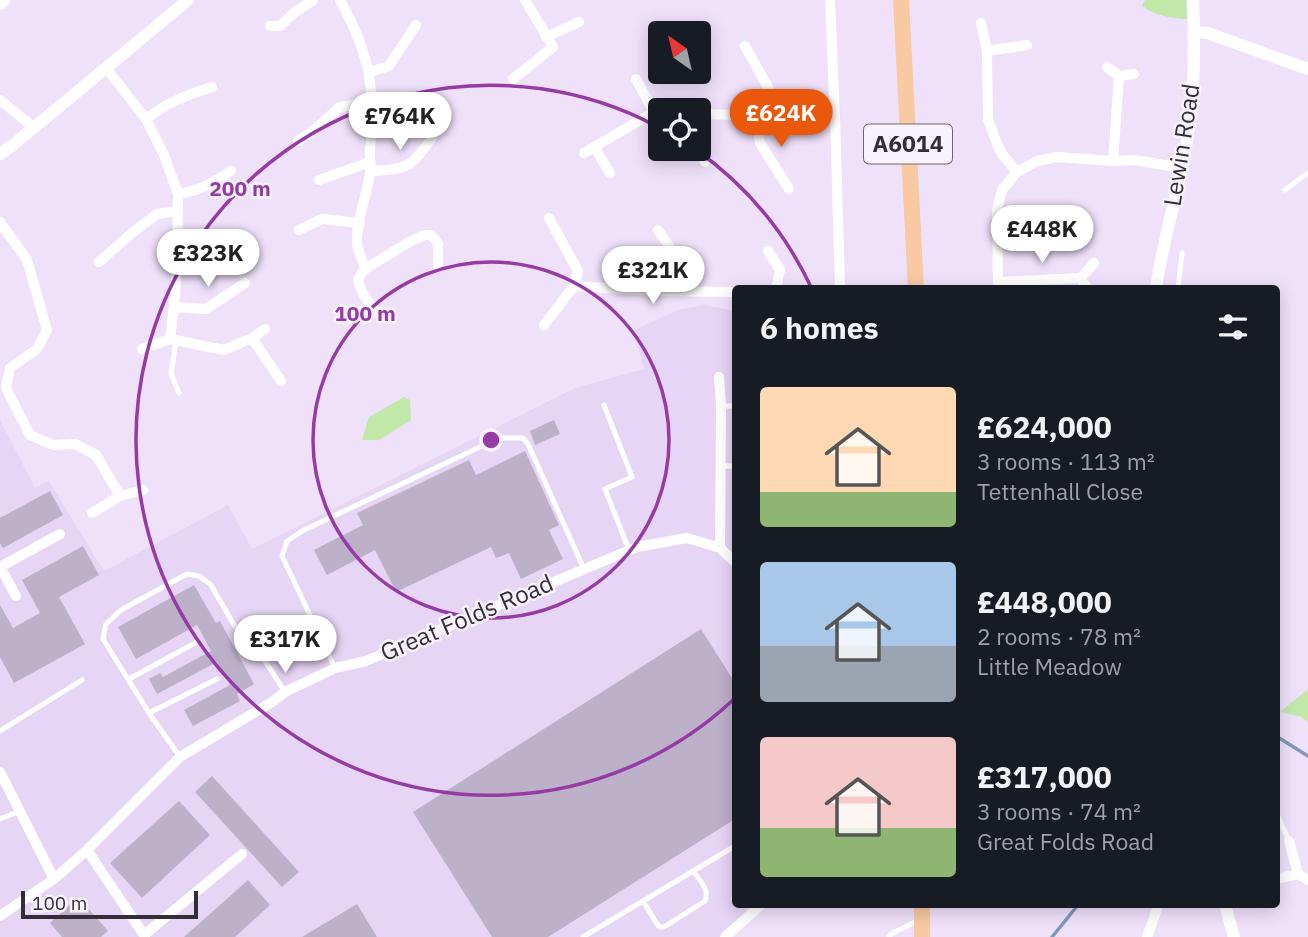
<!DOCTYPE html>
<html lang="en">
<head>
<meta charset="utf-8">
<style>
	body { margin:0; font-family:"IBM Plex Sans",sans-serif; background:#242831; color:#f1f3f6; height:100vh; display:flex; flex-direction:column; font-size:26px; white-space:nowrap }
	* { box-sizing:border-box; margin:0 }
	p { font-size:23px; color:#9ea1a6 }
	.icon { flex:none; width:38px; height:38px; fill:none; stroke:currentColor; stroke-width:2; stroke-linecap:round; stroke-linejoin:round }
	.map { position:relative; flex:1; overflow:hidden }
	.side { position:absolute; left:732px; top:285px; width:548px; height:623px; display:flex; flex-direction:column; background:#171b24; border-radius:7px; box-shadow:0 4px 18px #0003 }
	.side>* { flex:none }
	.needle { width:46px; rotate:326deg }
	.tools { position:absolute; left:648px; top:21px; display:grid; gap:14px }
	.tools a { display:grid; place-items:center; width:63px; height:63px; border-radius:7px; background:#171b24; box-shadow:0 4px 18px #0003; font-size:35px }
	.scale { position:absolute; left:21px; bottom:18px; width:177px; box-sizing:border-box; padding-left:7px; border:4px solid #332d37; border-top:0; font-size:19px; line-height:24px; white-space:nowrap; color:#332d37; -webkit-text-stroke:5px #f8f2fd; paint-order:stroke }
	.price { position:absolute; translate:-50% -60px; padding:0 16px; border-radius:24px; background:#fff; color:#222; font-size:23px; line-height:46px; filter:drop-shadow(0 2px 4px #0008) }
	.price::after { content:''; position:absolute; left:50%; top:42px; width:21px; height:16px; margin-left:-10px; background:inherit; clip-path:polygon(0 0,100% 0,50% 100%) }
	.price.active { background:#ea580c; color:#fff }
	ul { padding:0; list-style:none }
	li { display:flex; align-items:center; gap:21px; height:175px; padding:0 28px }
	li span { display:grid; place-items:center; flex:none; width:196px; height:140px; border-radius:7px; color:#555 }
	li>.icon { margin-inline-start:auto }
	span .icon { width:84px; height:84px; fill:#fffc; stroke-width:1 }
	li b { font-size:30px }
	h2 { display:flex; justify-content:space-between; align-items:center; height:84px; padding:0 28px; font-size:30px }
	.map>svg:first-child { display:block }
	.built { fill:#e6d5f5 }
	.green { fill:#c2e8a9 }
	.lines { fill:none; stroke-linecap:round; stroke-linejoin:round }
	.stream { stroke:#8297bc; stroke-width:3.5 }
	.building { fill:#bdb0c9 }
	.service { stroke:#fff; stroke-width:5 }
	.minor { stroke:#fff; stroke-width:10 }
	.tertiary { stroke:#fff; stroke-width:12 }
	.primary { stroke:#f8c9a3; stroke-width:16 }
	.ring { fill:none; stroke:#963ba5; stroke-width:3.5 }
	.labels { text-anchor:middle; stroke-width:5; stroke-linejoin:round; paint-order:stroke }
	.shield { fill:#f8f2fd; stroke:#6e6872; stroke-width:2 }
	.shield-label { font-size:23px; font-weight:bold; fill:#332d37 }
	.street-label { font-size:24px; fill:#332d37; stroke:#f8f2fd }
	.centre { fill:#963ba5; stroke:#f8f2fd; stroke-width:3.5 }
	.ring-label { font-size:21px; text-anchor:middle; font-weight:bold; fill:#963ba5; stroke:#f8f2fd; stroke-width:5; stroke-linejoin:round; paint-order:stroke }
</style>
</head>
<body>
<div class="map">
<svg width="1308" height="937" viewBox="0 0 1308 937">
	<rect width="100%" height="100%" fill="#f0e1fb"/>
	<path class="built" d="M 703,305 L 735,311 L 735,905 L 748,905 L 732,937 L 0,937 L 0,420 L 35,488 L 49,481 L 104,571 L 228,505 L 252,549 L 575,388 L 644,369 L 634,330 L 678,310 Z"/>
	<path class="green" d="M 1145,0 L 1186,0 L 1187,19 C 1174,19 1151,15 1142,5 Z
		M 404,397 L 410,400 L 411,420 L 379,440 L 362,440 L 369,417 Z
		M 1308,689 L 1308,723 L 1302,717 L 1280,712 Z"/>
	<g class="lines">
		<path class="stream" d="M 1276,736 L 1308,756
			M 1052,937 L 1078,905"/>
	</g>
	<path class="building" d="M 554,420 L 560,434 L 535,445 L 530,431 Z
		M 525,451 L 559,525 L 549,530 L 563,559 L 521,579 L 509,553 L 496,558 L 491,547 L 396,592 L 375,550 L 327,575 L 314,550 L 363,525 L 357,513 L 469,460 L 476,475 Z
		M 50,491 L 63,515 L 3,548 L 0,543 L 0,518 Z
		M 83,546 L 99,575 L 59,597 L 85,644 L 14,683 L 0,657 L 0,605 L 13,628 L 40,613 L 22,580 Z
		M 194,585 L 216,623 L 220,621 L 254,684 L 237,694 L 240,701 L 193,726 L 184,710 L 230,685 L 217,662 L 157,694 L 149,679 L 160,673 L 163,677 L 211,651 L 197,625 L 136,659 L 118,627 Z
		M 701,629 L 735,683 L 735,819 L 548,937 L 492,937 L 413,812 Z
		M 212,776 L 299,872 L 282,887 L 195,792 Z
		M 179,801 L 210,835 L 142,898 L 110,863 Z
		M 248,880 L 270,905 L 235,937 L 184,937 Z
		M 78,897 L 108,931 L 101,937 L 62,937 L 50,923 Z
		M 357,904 L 377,937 L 302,937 Z"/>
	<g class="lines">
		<path class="service" d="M 1285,190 L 1308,173
			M 1178,289 L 1182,253
			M 176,340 L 171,374 L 179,393
			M 604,405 L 632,477 L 605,489 L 629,550
			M 721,406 L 735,406
			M 721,466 L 735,466
			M 335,668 L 282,556 L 287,541 L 304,530 L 499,438 L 523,438 L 528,444 L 584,569
			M 129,679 L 197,642
			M 149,713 L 217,679
			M 0,731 L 82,680
			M 180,757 L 149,713 L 103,639 L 106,624 L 121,610 L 187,574 L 199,576 L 211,585 L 234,625 L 263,658 L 285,692
			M 1276,812 L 1289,841
			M 0,819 L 20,811
			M 643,901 L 657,924 L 660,927 L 664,927 L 705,901 C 710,890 699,879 693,871
			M 583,937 L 735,846
			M 889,937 L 891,934 L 919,920"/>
		<path class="minor" d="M 340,0 C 370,54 376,90 370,151 C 370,159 371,166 370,173 C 367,196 356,220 357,243 C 358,251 363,261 365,269
			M 830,0 L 835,117 L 840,289
			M 0,5 L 5,1
			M 981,23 L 987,51 L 988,119 L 997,144 L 1002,154 L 1017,172
			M 270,26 L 280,26 L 294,13 L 313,0
			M 546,37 L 579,22
			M 745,46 L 775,100 L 774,116
			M 987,51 L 1027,45
			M 1107,67 L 1119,76
			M 106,68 L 146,119 L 164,155 L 178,194 L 177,265 L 174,307 L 170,339 L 224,350 L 252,338 L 265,329
			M 370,72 L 389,66 L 416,25
			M 1119,76 L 1134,74
			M 513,79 L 553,47 L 525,0
			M 636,79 L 654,112
			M 0,100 L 33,127
			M 698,114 L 774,116 L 834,113
			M 755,115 L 760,143 L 789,189
			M 146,119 C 166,103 187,95 212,87
			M 298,141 L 313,131 L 340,107 L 373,102
			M 698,145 L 705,162
			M 594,147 L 610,173
			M 584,153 L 654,112 L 660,112
			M 1113,161 L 1119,76
			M 370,171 C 408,169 411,168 433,136
			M 319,180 L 370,162
			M 178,194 C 201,190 211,184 231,171
			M 0,222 L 27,260 L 47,330 L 37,349 L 10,368 L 6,388 L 30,435 L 53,445 L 75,444 L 96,455 L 120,496
			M 299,230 L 322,219 L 360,223
			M 658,230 L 680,262 L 683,291
			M 768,251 L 780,270 L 776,289
			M 99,262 L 132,233 L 157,214 L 178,211
			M 1081,278 L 1087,289
			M 998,282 L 1081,278 L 1094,263
			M 574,286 L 653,291 L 735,292
			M 998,289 L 997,210 L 1002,190 L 1017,172 L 1037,161 L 1057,157 L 1113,161 L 1135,160 L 1182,168
			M 174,307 L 206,309 L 245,283
			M 381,316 C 371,305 360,294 358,279 L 365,269 L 411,241 L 425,235 L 430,235 L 434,238 L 438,244 L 438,266
			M 544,325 L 574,286 L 578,271 L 549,218
			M 252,338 L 281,381
			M 142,349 L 170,339
			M 719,377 L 721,406 L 720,548
			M 92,513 L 120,496 L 143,490
			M 0,567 L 60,534
			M 0,567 L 16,596
			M 0,772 L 54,879
			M 1289,841 L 1298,874
			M 87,850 L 144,935 L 242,854
			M 1276,879 L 1298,874 L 1308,880
			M 0,916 L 54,879 L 87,850 L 180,757 L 272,702 L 285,692 L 335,668 L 366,661 L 637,547 L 687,538 L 720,548 L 735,562
			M 725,937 L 761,905
			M 1147,937 L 1157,909"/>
		<path class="tertiary" d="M 1194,32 L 1208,33 L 1308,69
			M 0,154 L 13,145 L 188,0
			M 1156,289 C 1163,239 1179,190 1187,140 C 1195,94 1195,47 1193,0
			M 1225,905 L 1234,937"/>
		<path class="primary" d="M 901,0 L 916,289
			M 922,937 L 922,905"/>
	</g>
	<g class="ring">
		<circle cx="491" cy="440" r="178"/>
		<path d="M733 700A355 355 0 1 1 658 127M695 149A355 355 0 0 1 811 287"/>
	</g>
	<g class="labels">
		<rect class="shield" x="864" y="124.5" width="88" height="39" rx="5"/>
		<g class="shield-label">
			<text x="908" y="152">A6014</text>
		</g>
		<g class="street-label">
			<text transform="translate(1182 145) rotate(-81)" y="8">Lewin Road</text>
			<text transform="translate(467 618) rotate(-23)" y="8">Great Folds Road</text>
		</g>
	</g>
	<circle cx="491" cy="440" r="10" class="centre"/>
	<g class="ring-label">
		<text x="240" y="196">200 m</text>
		<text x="365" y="321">100 m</text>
	</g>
</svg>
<div class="tools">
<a><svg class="needle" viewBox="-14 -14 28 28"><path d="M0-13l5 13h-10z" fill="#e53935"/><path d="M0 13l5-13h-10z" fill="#9ea1a6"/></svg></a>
<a><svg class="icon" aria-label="locate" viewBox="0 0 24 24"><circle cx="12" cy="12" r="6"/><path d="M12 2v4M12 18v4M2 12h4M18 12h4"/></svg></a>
</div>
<div class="scale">100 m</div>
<b class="price active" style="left:781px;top:149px">£624K</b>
<b class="price" style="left:400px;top:152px">£764K</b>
<b class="price" style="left:1042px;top:265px">£448K</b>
<b class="price" style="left:208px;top:289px">£323K</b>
<b class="price" style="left:653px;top:306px">£321K</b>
<b class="price" style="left:285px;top:675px">£317K</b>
<section class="side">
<h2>6 homes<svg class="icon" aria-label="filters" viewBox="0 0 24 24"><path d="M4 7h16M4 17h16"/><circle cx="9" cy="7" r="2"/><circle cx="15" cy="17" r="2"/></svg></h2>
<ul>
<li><span style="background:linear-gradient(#ffd9b3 75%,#8fb573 0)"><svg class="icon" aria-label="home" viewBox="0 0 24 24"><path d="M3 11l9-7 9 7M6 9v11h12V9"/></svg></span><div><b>£624,000</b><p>3 rooms · 113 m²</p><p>Tettenhall Close</p></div></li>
<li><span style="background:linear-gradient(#a9c7e8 60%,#9aa5b1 0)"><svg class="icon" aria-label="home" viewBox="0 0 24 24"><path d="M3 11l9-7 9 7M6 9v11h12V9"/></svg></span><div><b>£448,000</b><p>2 rooms · 78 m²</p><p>Little Meadow</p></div></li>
<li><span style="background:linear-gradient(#f6c9c9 65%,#8fb573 0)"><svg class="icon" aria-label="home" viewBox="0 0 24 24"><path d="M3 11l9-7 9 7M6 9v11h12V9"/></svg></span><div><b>£317,000</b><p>3 rooms · 74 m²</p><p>Great Folds Road</p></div></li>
</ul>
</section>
</div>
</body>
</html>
